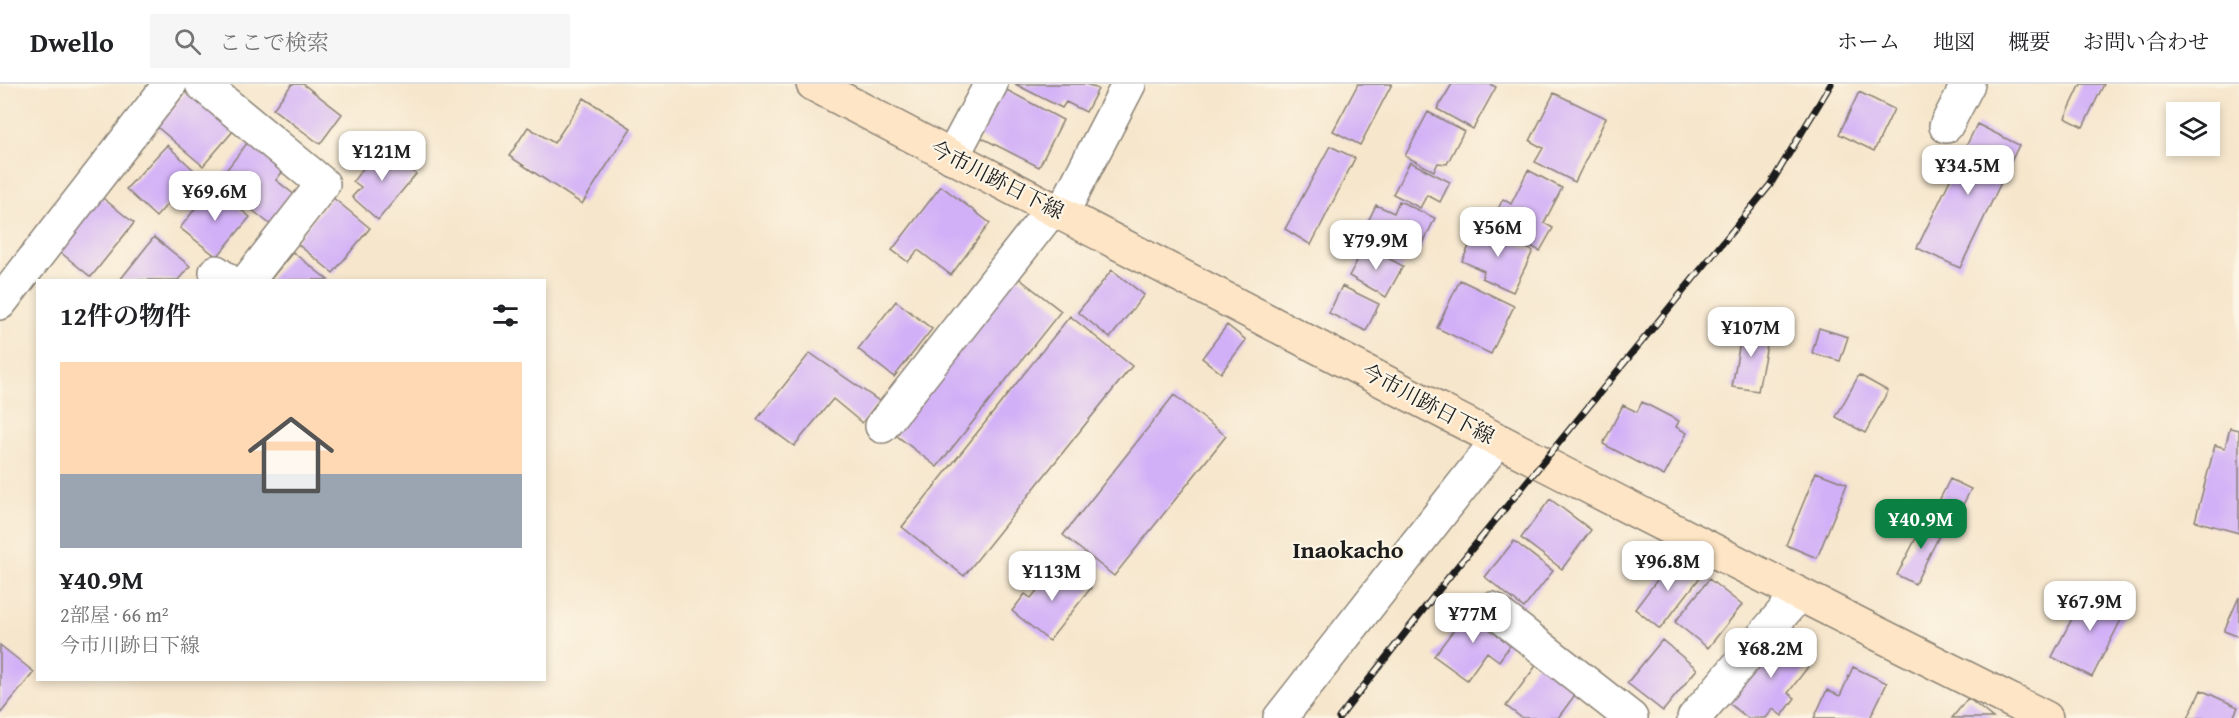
<!DOCTYPE html>
<html lang="ja">
<head>
<meta charset="utf-8">
<style>
	body { margin:0; font-family:"Gentium Book Plus","Noto Serif JP",serif; background:#f6f6f6; color:#202124; height:100vh; display:flex; flex-direction:column; font-size:22px; white-space:nowrap }
	* { box-sizing:border-box; margin:0 }
	p { font-size:20px; color:#757577 }
	.icon { flex:none; width:33px; height:33px; fill:none; stroke:currentColor; stroke-width:2; stroke-linecap:round; stroke-linejoin:round }
	.map { position:relative; flex:1; overflow:hidden }
	.side { position:absolute; left:36px; top:195px; width:510px; height:402px; display:flex; flex-direction:column; background:#fff; border-radius:0px; box-shadow:0 3px 9px #0003 }
	.side>* { flex:none }
	.fabs { position:absolute; left:2166px; top:18px; display:grid; gap:12px }
	.fabs a { display:grid; place-items:center; width:54px; height:54px; border-radius:0px; background:#fff; box-shadow:0 3px 9px #0003; font-size:30px }
	.price { position:absolute; translate:-50% -51px; padding:0 14px; border-radius:12px; background:#fff; color:#222; font-size:20px; line-height:39px; filter:drop-shadow(0 2px 3px #0008) }
	.price::after { content:''; position:absolute; left:50%; top:36px; width:18px; height:14px; margin-left:-9px; background:inherit; clip-path:polygon(0 0,100% 0,50% 100%) }
	.price.current { background:#0b8043; color:#fff }
	ul { padding:0; list-style:none }
	li { display:grid; align-content:center; gap:12px; height:318px; padding:0 24px }
	li+li { border-top:2px solid #e0e0e0 }
	li span { display:grid; place-items:center; height:186px; border-radius:0px; color:#555 }
	li>.icon { margin-inline-start:auto }
	span .icon { width:108px; height:108px; fill:#fffc; stroke-width:1 }
	li b { font-size:26px }
	h2 { display:flex; justify-content:space-between; align-items:center; height:72px; padding:0 24px; font-size:26px }
	header { display:flex; align-items:center; gap:36px; box-sizing:border-box; height:84px; padding:0 30px; background:#fff; border-bottom:2px solid #e0e0e0 }
	header strong { font-size:28px }
	nav { display:flex; gap:33px; margin-inline-start:auto; font-size:21px }
	.search { width:420px; height:54px; background:#f6f6f6; display:flex; align-items:center; gap:15px; box-sizing:border-box; padding:0 21px; border-radius:0px; color:#757577; font-size:22px }
	.map>svg:first-child { display:block }
	.building { fill:#d2b0f7 }
	.lines { fill:none; stroke-linecap:round; stroke-linejoin:round }
	.street-casing { stroke:#898174; stroke-width:36 }
	.secondary-casing { stroke:#898174; stroke-width:36 }
	.street { stroke:#fff; stroke-width:33 }
	.secondary { stroke:#fee5c5; stroke-width:33 }
	.rail-casing { stroke:#1c1c1c; stroke-width:7 }
	.rail { stroke:#fcf5e5; stroke-width:4.5; stroke-dasharray:14; stroke-linecap:butt }
	.labels { text-anchor:middle; stroke-width:4.5; stroke-linejoin:round; paint-order:stroke }
	.street-label { font-size:21px; fill:#1c1c1c; stroke:#fcf5e5 }
	.quarter-label { font-size:24px; font-weight:bold; fill:#1c1c1c; stroke:#fcf5e5 }
</style>
</head>
<body>
<header>
<strong>Dwello</strong>
<div class="search"><svg class="icon" aria-label="search" viewBox="0 0 24 24"><circle cx="10" cy="10" r="6"/><path d="M15 15l6 6"/></svg>ここで検索</div>
<nav><a>ホーム</a><a>地図</a><a>概要</a><a>お問い合わせ</a></nav>
</header>
<div class="map">
<svg width="2239" height="634" viewBox="0 0 2239 634">
	<rect width="100%" height="100%" fill="#fcf5e5"/>
	<filter id="ink" filterUnits="userSpaceOnUse"><feTurbulence type="fractalNoise" baseFrequency=".0167" numOctaves="2"/><feDisplacementMap in="SourceGraphic" scale="12" xChannelSelector="R" yChannelSelector="G"/><feConvolveMatrix kernelMatrix="1 2 1 2 8 2 1 2 1" color-interpolation-filters="sRGB"/></filter>
	<filter id="wash" filterUnits="userSpaceOnUse"><feTurbulence type="fractalNoise" baseFrequency=".008" numOctaves="4" result="noise"/><feDisplacementMap in="SourceGraphic" scale="24" xChannelSelector="R" yChannelSelector="G"/><feGaussianBlur stdDeviation="1.35" result="paint"/><feColorMatrix in="noise" values="0 0 0 0 0 0 0 0 0 0 0 0 0 0 0 0 0 1.4 0 .05"/><feComposite in="paint" operator="in"/></filter>
	<g filter="url(#wash)">
		<rect width="100%" height="100%" fill="#f6e6cc"/>
		<g id="blocks">
			<path class="building" d="M 292,0 L 303,0 L 342,30 L 320,60 L 273,25 Z
				M 1015,0 L 1087,0 L 1098,5 L 1086,28 L 1066,18 L 1062,24 Z
				M 1358,0 L 1392,0 L 1360,61 L 1333,47 Z
				M 1452,0 L 1490,0 L 1496,3 L 1473,45 L 1437,25 Z
				M 2081,0 L 2104,0 L 2083,43 L 2065,34 Z
				M 1003,4 L 1063,36 L 1039,83 L 978,52 Z
				M 188,6 L 234,46 L 203,82 L 156,42 Z
				M 1859,8 L 1894,25 L 1874,67 L 1839,50 Z
				M 1554,9 L 1606,34 L 1575,98 L 1535,78 L 1543,64 L 1530,57 Z
				M 584,14 L 631,44 L 582,120 L 509,72 L 528,43 L 554,59 Z
				M 1428,28 L 1464,47 L 1447,80 L 1438,79 L 1434,87 L 1405,72 Z
				M 1977,40 L 2019,61 L 1960,184 L 1917,164 Z
				M 248,58 L 283,87 L 276,96 L 300,115 L 276,145 L 217,98 Z
				M 167,61 L 196,88 L 156,133 L 126,105 Z
				M 382,61 L 416,90 L 378,136 L 352,113 L 361,103 L 353,97 Z
				M 1330,62 L 1355,74 L 1311,161 L 1285,145 Z
				M 1410,78 L 1450,98 L 1440,118 L 1427,111 L 1420,124 L 1393,110 Z
				M 1528,86 L 1562,104 L 1544,139 L 1553,144 L 1540,167 L 1490,141 L 1503,115 L 1511,120 Z
				M 941,102 L 990,139 L 951,191 L 918,166 L 908,178 L 892,166 Z
				M 212,103 L 250,133 L 217,173 L 180,144 Z
				M 99,111 L 134,139 L 91,193 L 55,164 Z
				M 332,113 L 370,144 L 333,189 L 295,158 Z
				M 1399,117 L 1435,134 L 1418,170 L 1402,162 L 1398,170 L 1361,152 L 1376,121 L 1394,129 Z
				M 1479,142 L 1533,167 L 1513,208 L 1482,194 L 1484,187 L 1462,177 Z
				M 154,153 L 190,182 L 178,196 L 120,196 Z
				M 1365,162 L 1403,182 L 1386,213 L 1349,192 Z
				M 293,168 L 328,196 L 270,196 Z
				M 1112,186 L 1144,211 L 1110,254 L 1078,228 Z
				M 1016,192 L 1061,227 L 937,383 L 892,348 Z
				M 1460,196 L 1514,222 L 1491,270 L 1437,244 Z
				M 1342,202 L 1379,220 L 1366,247 L 1329,229 Z
				M 896,217 L 932,245 L 894,293 L 858,265 Z
				M 1070,232 L 1132,282 L 964,492 L 902,443 Z
				M 1227,241 L 1246,256 L 1221,289 L 1202,274 Z
				M 1743,241 L 1770,246 L 1758,307 L 1732,303 Z
				M 1819,244 L 1848,253 L 1840,277 L 1812,269 Z
				M 810,269 L 879,317 L 862,339 L 833,315 L 794,362 L 757,335 Z
				M 1859,291 L 1888,307 L 1865,349 L 1836,333 Z
				M 1174,311 L 1226,352 L 1114,492 L 1063,451 Z
				M 1642,318 L 1679,337 L 1676,343 L 1687,349 L 1664,392 L 1603,360 L 1623,321 L 1637,328 Z
				M 2230,344 L 2239,346 L 2239,449 L 2195,437 L 2215,361 L 2225,364 Z
				M 1816,388 L 1847,400 L 1817,474 L 1786,461 Z
				M 1950,395 L 1971,405 L 1955,436 L 1935,425 Z
				M 1550,415 L 1591,446 L 1562,485 L 1521,454 Z
				M 1928,431 L 1945,440 L 1915,500 L 1897,491 Z
				M 1514,457 L 1553,487 L 1524,524 L 1485,493 Z
				M 1676,471 L 1702,491 L 1660,545 L 1635,525 Z
				M 1059,479 L 1091,504 L 1049,557 L 1012,527 L 1025,510 L 1031,514 Z
				M 1709,495 L 1742,521 L 1708,564 L 1675,538 Z
				M 2089,502 L 2128,522 L 2092,593 L 2052,573 Z
				M 2239,513 L 2239,553 L 2224,547 Z
				M 1470,524 L 1514,556 L 1499,577 L 1487,568 L 1467,596 L 1434,572 Z
				M 1778,547 L 1814,575 L 1788,609 L 1795,614 L 1782,632 L 1773,625 L 1766,634 L 1748,634 L 1725,616 Z
				M 1662,556 L 1697,585 L 1663,627 L 1627,599 Z
				M 0,561 L 34,588 L 0,630 Z
				M 1538,579 L 1580,604 L 1558,634 L 1522,634 L 1506,622 Z
				M 1853,583 L 1887,599 L 1870,634 L 1814,634 L 1827,606 L 1840,612 Z
				M 2201,606 L 2238,623 L 2233,634 L 2188,634 Z
				M 1968,614 L 1993,634 L 1952,634 Z"/>
		</g>
	</g>
	<g filter="url(#ink)">
		<use href="#blocks" fill-opacity="0" stroke="#898174" stroke-width="1.5"/>
		<g class="lines">
			<g class="street-casing">
				<path id="street" d="M 202,0 L 323,100 L 248,196
					M 1946,42 L 1968,0
					M 952,73 L 991,0
					M 1062,129 L 1129,0
					M 216,188 L 227,196
					M 0,219 L 170,0
					M 882,342 L 1053,124
					M 1492,525 L 1631,634
					M 1280,634 L 1498,356
					M 1694,634 L 1798,511"/>
			</g>
			<g class="secondary-casing">
				<path id="secondary" d="M 813,0 C 1223,214 1632,428 2046,634"/>
			</g>
			<use href="#street" class="street"/>
			<use href="#secondary" class="secondary"/>
			<g class="rail-casing">
				<path id="rail" d="M 1339,634 L 1448,494 L 1770,101 L 1831,0"/>
			</g>
			<use href="#rail" class="rail"/>
		</g>
	</g>
	<g class="labels">
		<g class="street-label">
			<text transform="translate(997 96) rotate(27)" y="7">今市川跡日下線</text>
			<text transform="translate(1428 320) rotate(28)" y="7">今市川跡日下線</text>
		</g>
		<g class="quarter-label">
			<text x="1348" y="474">Inaokacho</text>
		</g>
	</g>
</svg>
<div class="fabs">
<a><svg class="icon" aria-label="layers" viewBox="0 0 24 24"><path d="M12 4l9 5-9 5-9-5zM3 14l9 5 9-5"/></svg></a>
</div>
<b class="price" style="left:382px;top:98px">¥121M</b>
<b class="price" style="left:1968px;top:112px">¥34.5M</b>
<b class="price" style="left:215px;top:138px">¥69.6M</b>
<b class="price" style="left:1498px;top:174px">¥56M</b>
<b class="price" style="left:1376px;top:187px">¥79.9M</b>
<b class="price" style="left:1751px;top:274px">¥107M</b>
<b class="price current" style="left:1921px;top:466px">¥40.9M</b>
<b class="price" style="left:1668px;top:508px">¥96.8M</b>
<b class="price" style="left:1052px;top:518px">¥113M</b>
<b class="price" style="left:2090px;top:548px">¥67.9M</b>
<b class="price" style="left:1473px;top:560px">¥77M</b>
<b class="price" style="left:1771px;top:595px">¥68.2M</b>
<section class="side">
<h2>12件の物件<svg class="icon" aria-label="filters" viewBox="0 0 24 24"><path d="M4 7h16M4 17h16"/><circle cx="9" cy="7" r="2"/><circle cx="15" cy="17" r="2"/></svg></h2>
<ul>
<li><span style="background:linear-gradient(#ffd9b3 60%,#9aa5b1 0)"><svg class="icon" aria-label="home" viewBox="0 0 24 24"><path d="M3 11l9-7 9 7M6 9v11h12V9"/></svg></span><div><b>¥40.9M</b><p>2部屋 · 66 m²</p><p>今市川跡日下線</p></div></li>
</ul>
</section>
</div>
</body>
</html>
